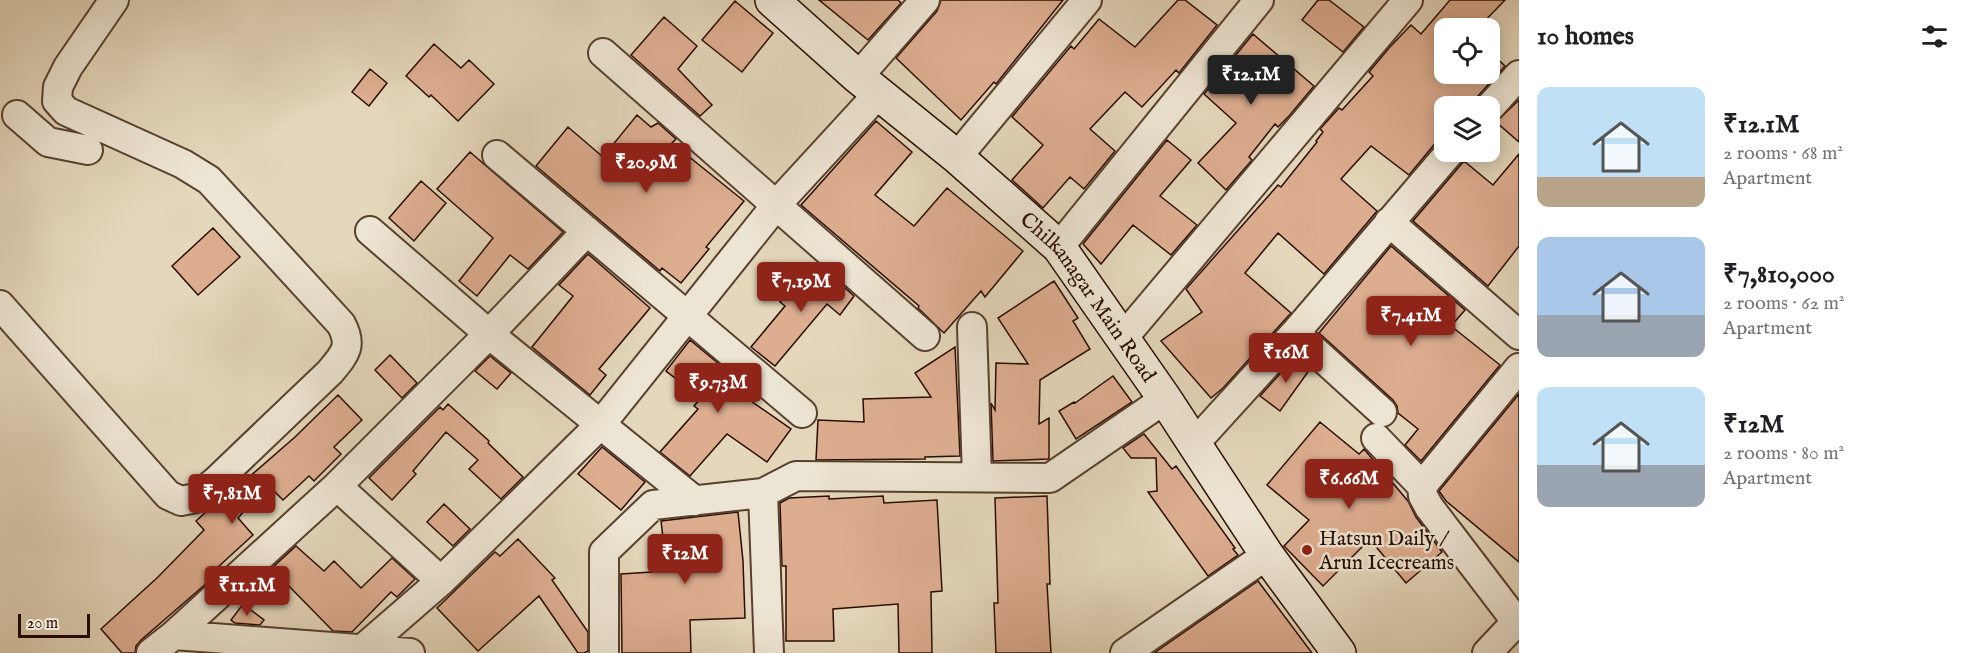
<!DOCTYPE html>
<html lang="en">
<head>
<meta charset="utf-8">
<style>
	body { margin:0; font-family:"IM FELL English",serif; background:#f2f2f2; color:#202124; height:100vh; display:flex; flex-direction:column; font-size:22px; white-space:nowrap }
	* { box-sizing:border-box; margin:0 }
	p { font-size:20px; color:#757577 }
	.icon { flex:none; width:33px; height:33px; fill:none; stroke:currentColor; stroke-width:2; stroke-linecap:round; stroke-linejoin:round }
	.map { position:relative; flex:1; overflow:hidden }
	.sheet { display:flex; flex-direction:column; background:#fff; width:450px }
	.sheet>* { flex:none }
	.fabs { position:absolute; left:1434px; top:18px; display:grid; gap:12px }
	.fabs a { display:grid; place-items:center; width:66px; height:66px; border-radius:12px; background:#fff; box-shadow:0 3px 15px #0003; font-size:30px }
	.scale { position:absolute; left:18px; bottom:15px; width:72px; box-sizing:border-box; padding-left:6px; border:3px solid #290d00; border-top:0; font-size:16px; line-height:21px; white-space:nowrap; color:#290d00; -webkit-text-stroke:4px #ede5d3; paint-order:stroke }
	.price { position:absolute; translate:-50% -51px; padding:0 14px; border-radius:6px; background:#8f2418; color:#fff; font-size:20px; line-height:39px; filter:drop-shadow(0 2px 3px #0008) }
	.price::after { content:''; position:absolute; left:50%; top:36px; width:18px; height:14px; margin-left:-9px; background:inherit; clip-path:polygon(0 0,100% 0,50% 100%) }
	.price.current { background:#222; color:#fff }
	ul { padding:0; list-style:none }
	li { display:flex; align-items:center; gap:18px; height:150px; padding:0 18px }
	li span { display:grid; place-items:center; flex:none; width:168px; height:120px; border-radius:12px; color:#555 }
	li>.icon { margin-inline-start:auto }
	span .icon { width:72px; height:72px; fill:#fffc; stroke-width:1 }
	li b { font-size:26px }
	h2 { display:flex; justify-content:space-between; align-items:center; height:72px; padding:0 18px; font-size:26px }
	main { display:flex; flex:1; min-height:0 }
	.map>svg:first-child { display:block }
	.building { fill:#ddad90; stroke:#290d00; stroke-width:1.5 }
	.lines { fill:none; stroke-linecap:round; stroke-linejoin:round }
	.street-casing { stroke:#58402f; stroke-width:32 }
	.secondary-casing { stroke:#290d00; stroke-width:36 }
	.street { stroke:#ede5d3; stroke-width:28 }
	.secondary { stroke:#ede5d3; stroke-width:33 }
	.poi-dot { fill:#8f2418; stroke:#ede5d3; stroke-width:2 }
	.labels { text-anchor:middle; stroke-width:5; stroke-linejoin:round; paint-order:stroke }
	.street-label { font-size:21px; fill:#290d00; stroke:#ede5d3 }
	.poi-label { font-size:21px; fill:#290d00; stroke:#ede5d3; text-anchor:start }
</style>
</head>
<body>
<main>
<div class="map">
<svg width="1519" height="653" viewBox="0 0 1519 653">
	<rect width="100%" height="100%" fill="#e4d7bb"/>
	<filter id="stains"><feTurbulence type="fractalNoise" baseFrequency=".00333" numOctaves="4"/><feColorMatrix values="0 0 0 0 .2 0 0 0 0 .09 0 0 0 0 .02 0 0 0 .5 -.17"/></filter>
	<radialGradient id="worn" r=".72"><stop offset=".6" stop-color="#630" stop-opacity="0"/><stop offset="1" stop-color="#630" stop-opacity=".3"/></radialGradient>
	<path class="building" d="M 819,0 L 898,0 L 901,3 L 868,40 Z
		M 941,0 L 1063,0 L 996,84 L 994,82 L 961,120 L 896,58 L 937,11 Z
		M 1178,0 L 1185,0 L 1217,25 L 1179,73 L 1176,70 L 1142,107 L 1125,92 L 1090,129 L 1115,151 L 1084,189 L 1070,177 L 1043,208 L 1012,180 L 1043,145 L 1012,117 L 1071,46 L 1074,49 L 1099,19 L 1135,47 Z
		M 1318,0 L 1329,0 L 1364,27 L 1343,52 L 1302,20 Z
		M 1450,0 L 1505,0 L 1478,28 L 1444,28 L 1444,74 L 1490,74 L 1490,52 L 1505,66 L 1478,96 L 1474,106 L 1444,106 L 1444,137 L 1437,141 L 1409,175 L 1371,146 L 1341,179 L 1377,211 L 1324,274 L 1278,233 L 1245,273 L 1291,313 L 1223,388 L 1211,398 L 1161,341 L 1202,312 L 1186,289 L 1278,185 L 1281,187 L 1317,142 L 1316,141 L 1323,132 L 1320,129 L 1339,108 L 1342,110 L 1373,76 L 1369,72 L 1389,48 L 1411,25 L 1421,34 Z
		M 735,1 L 773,33 L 742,72 L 702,40 Z
		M 664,17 L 697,46 L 678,69 L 712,105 L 700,116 L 631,55 Z
		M 1253,34 L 1314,86 L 1289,116 L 1278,127 L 1275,124 L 1249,157 L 1252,160 L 1226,190 L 1198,163 L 1236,123 L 1204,94 Z
		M 434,44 L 461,68 L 469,60 L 494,84 L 458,121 L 431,95 L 429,97 L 406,76 Z
		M 370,69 L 387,83 L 369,106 L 352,92 Z
		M 1519,100 L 1519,142 L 1496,122 Z
		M 637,115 L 651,127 L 658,123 L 676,139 L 672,143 L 744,201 L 706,247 L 709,249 L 681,283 L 662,268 L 660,271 L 536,166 L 568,127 L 603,157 Z
		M 876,121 L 912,152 L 875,195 L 914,226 L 947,188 L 1023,251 L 985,297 L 981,291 L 944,333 L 918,308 L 919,306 L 801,205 Z
		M 1167,140 L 1191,160 L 1160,196 L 1197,225 L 1171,255 L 1133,225 L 1101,264 L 1083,244 Z
		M 470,152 L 563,232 L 528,269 L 510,255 L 477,296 L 459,281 L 493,238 L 437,189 Z
		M 1519,154 L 1519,246 L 1488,286 L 1413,221 L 1464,161 L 1493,185 Z
		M 421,181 L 446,203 L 414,241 L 389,218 Z
		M 213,228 L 240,257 L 198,295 L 172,266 Z
		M 1391,246 L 1465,310 L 1451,326 L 1500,365 L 1421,461 L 1405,445 L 1418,429 L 1398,413 L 1397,406 L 1393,400 L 1319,333 Z
		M 588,254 L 650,308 L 599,369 L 606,375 L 590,395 L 532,347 L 573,296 L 559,285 Z
		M 814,265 L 835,285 L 837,281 L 854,296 L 840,315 L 827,304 L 775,366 L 751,347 L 785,306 L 780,302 Z
		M 1054,281 L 1078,318 L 1073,321 L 1090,349 L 1040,380 L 1039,424 L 1049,418 L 1049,459 L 993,461 L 991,403 L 995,410 L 996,363 L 1028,364 L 998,318 Z
		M 690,340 L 737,379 L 731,387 L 791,429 L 767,462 L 727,434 L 690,476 L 660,452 L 698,409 L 694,406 L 701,398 L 666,371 Z
		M 955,347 L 960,456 L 925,457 L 925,459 L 816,460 L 818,420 L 864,422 L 863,399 L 931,397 L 915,373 Z
		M 390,355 L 417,383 L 402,398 L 375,370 Z
		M 490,356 L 511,373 L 497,389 L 475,371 Z
		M 1296,356 L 1310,369 L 1280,411 L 1260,396 Z
		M 1113,376 L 1132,402 L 1076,439 L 1059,411 L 1074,402 L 1075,403 Z
		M 1519,394 L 1519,562 L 1446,501 L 1439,491 Z
		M 338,395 L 362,420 L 334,447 L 341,454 L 314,481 L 309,476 L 283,500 L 268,485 L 238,518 L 253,535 L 205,579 L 208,582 L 141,640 L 136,646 L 135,653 L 122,653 L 101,629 L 158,577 L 204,530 L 196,521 L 238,483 L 240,485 L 295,437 Z
		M 448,404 L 489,441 L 488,443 L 523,477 L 501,499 L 469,469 L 478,460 L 446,432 L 413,471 L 416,474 L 392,500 L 369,478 L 440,407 L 443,410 Z
		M 1320,422 L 1359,454 L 1364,449 L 1408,501 L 1416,517 L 1442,552 L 1406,583 L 1373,543 L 1370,545 L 1367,542 L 1323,586 L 1284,546 L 1309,520 L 1267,485 Z
		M 1144,434 L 1172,469 L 1176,466 L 1235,548 L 1233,549 L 1238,555 L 1208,576 L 1148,492 L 1157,491 L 1156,458 L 1131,458 L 1123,448 Z
		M 602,447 L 645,482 L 621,510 L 578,474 Z
		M 829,496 L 829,499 L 883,496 L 884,503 L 937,500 L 942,591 L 931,592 L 932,653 L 899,653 L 898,604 L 833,609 L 834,641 L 786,641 L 786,566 L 782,566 L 780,503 L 789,498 Z
		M 1047,496 L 1050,584 L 1047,584 L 1051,653 L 996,653 L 994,603 L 998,603 L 995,498 Z
		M 444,504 L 470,529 L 453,546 L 427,522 Z
		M 738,512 L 743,561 L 745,618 L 690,620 L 691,653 L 622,653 L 621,574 L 667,571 L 661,521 Z
		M 518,539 L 555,578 L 552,580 L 588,632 L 588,651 L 584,653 L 578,653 L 539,596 L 478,651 L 437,608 L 495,552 L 500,556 Z
		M 296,546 L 324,571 L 334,561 L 361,588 L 392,558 L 415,579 L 397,597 L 391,592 L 352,632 L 333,631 L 279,576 L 281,573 L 273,567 Z
		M 1258,581 L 1312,653 L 1154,653 Z
		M 243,604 L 264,620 L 260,625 L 235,623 L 231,620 Z"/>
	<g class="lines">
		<g class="street-casing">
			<path id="street" d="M 603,53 L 925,336
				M 858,77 L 925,0
				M 1490,107 L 1519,75
				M 17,115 L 48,142 L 88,150
				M 497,155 L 802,413
				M 957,157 L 1087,0
				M 1389,222 L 1519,335
				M 370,231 L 489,334 L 587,231
				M 1059,247 L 1259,0
				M 0,305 L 168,495 L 181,501 L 196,498 L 216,481 L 330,372 C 345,354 353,346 341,324 L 209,180 L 183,164 L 66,111 L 57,101 L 58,87 L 68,67 L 114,0
				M 972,327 L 977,477
				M 1295,333 L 1382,412
				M 1123,338 L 1408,0
				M 1519,368 L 1422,486 L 1423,496 L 1429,507 L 1519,625
				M 1376,438 L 1422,486
				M 1194,444 L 1295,333 L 1450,152
				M 337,486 L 441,581
				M 763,493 L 769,653
				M 174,635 L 410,653
				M 151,653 L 174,635 L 337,486 L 489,334 L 695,501
				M 358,653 L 441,581 L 601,424 L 777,204 L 879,93
				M 604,653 L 604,552 L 653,505 L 763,493 L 796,476 L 1050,478 L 1165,399
				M 1125,653 L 1267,555
				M 1487,653 L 1519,619"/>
		</g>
		<g class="secondary-casing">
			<g id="secondary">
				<path id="s1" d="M 772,0 L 858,77 L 957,157 L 1059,247 L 1165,399 L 1267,555 L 1339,653"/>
			</g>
		</g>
		<use href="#street" class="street"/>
		<use href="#secondary" class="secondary"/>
	</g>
	<circle class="poi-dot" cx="1307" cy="550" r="6"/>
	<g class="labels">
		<g class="street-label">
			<text dy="7" stroke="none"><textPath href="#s1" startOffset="436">Chilkanagar Main Road</textPath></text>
		</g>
		<g class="poi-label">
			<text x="1319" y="545">Hatsun Daily /<tspan x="1319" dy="24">Arun Icecreams</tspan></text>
		</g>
	</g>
	<rect width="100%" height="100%" filter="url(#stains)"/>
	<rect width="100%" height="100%" fill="url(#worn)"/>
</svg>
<div class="fabs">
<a><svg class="icon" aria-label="locate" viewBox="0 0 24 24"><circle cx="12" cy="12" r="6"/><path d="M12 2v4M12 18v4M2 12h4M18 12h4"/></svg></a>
<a><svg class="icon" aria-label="layers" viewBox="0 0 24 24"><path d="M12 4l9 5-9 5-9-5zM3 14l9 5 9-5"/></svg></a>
</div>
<div class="scale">20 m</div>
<b class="price current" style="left:1251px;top:106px">₹12.1M</b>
<b class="price" style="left:646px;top:194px">₹20.9M</b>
<b class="price" style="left:801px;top:313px">₹7.19M</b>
<b class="price" style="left:1411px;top:347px">₹7.41M</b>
<b class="price" style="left:1286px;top:384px">₹16M</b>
<b class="price" style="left:718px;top:414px">₹9.73M</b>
<b class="price" style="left:1349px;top:510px">₹6.66M</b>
<b class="price" style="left:232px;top:525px">₹7.81M</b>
<b class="price" style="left:685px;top:585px">₹12M</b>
<b class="price" style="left:247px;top:617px">₹11.1M</b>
</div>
<section class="sheet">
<h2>10 homes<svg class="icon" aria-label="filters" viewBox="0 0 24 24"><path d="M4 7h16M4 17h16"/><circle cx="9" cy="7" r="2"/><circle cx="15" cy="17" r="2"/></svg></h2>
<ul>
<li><span style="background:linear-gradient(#bfe0f5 75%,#b9a48a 0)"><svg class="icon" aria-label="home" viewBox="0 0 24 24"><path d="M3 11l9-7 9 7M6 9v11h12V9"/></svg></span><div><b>₹12.1M</b><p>2 rooms · 68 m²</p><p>Apartment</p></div></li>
<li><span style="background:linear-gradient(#a9c7e8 65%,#9aa5b1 0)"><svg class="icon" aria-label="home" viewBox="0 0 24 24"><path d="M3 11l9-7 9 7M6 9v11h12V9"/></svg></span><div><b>₹7,810,000</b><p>2 rooms · 62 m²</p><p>Apartment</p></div></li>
<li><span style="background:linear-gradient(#bfe0f5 65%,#9aa5b1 0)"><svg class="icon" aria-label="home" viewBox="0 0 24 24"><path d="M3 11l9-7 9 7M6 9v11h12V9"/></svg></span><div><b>₹12M</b><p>2 rooms · 80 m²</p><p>Apartment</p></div></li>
</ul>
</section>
</main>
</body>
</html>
